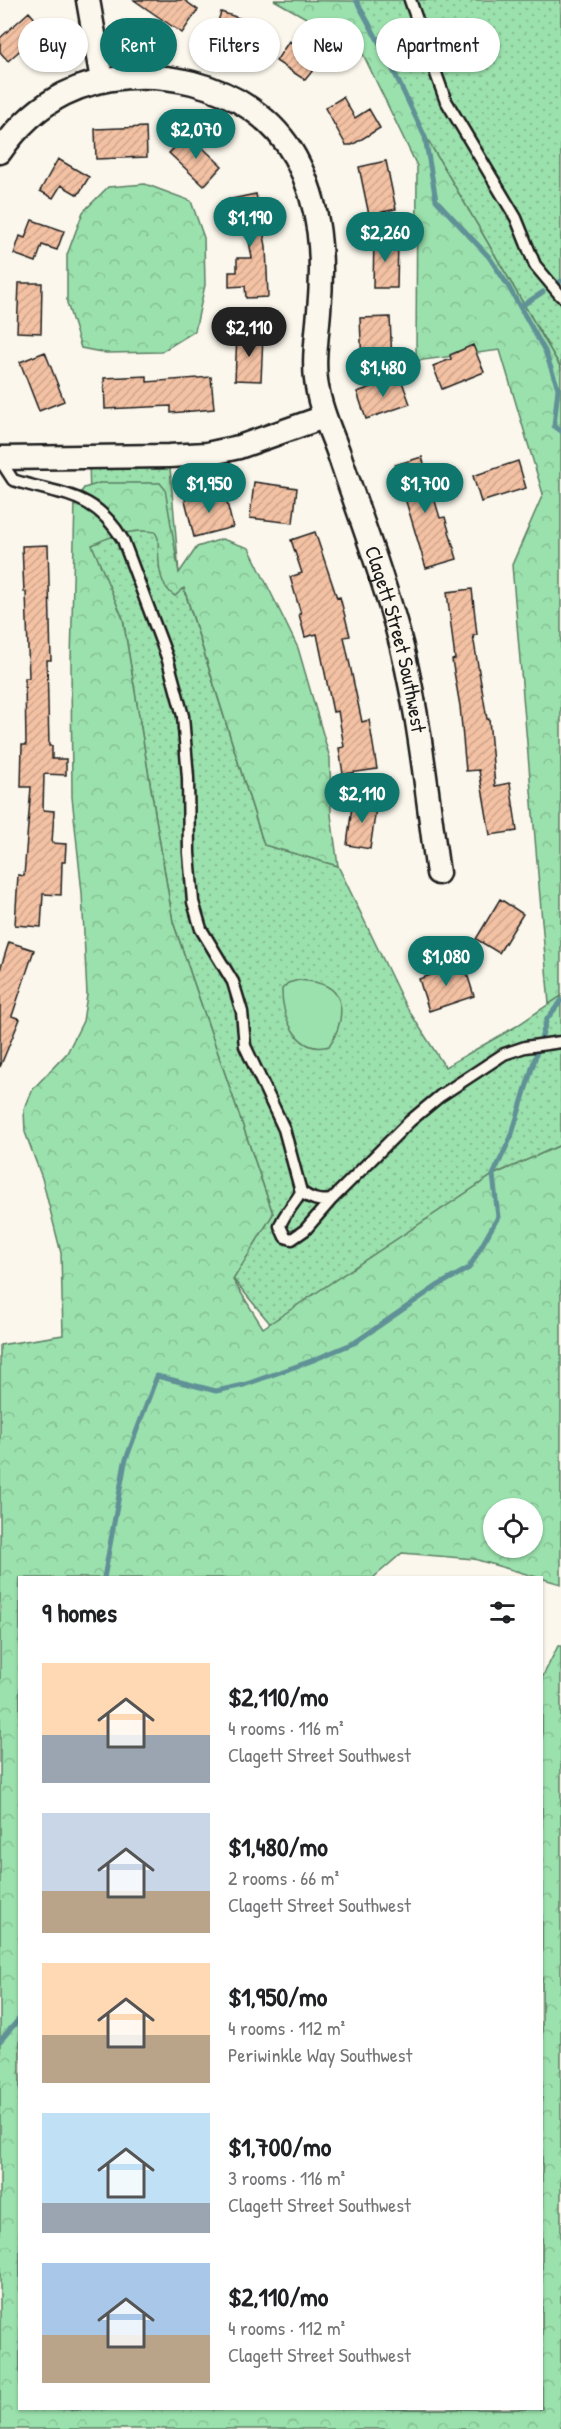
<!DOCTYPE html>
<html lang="en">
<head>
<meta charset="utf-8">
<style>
	body { margin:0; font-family:"Patrick Hand",sans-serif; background:#f6f6f6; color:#202124; height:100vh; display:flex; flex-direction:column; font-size:22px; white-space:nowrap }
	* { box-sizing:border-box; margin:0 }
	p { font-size:20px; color:#757577 }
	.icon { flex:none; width:33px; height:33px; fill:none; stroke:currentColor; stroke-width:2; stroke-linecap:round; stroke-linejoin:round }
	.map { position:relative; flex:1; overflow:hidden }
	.drawer { position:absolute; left:18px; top:1576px; width:525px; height:834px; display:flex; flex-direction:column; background:#fff; border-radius:0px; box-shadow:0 2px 4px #0004 }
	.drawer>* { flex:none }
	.top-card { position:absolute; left:18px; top:18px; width:525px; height:54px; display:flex; gap:12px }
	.controls { position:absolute; left:483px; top:1498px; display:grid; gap:12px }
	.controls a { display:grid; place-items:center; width:60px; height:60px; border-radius:50%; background:#fff; box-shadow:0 2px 4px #0004; font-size:30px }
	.price { position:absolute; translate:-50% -51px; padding:0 14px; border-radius:21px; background:#0f766e; color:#fff; font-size:20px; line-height:39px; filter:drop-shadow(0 2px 3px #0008) }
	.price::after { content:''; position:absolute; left:50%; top:36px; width:18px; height:14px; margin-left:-9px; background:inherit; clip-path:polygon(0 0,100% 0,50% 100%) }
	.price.selected { background:#222; color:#fff }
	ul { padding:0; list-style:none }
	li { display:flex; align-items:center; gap:18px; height:150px; padding:0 24px }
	li span { display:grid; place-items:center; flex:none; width:168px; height:120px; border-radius:0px; color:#555 }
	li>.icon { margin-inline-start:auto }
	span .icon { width:72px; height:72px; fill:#fffc; stroke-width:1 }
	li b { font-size:26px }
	h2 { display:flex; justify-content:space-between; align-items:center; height:72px; padding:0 24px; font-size:26px }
	.pill { padding:0 21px; border-radius:27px; background:#fff; box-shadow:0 2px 4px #0004; font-size:21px; line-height:54px }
	.pill.selected { background:#0f766e; color:#fff }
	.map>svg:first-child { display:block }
	.grass { fill:url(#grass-dots); stroke:#5c7e64; stroke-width:1.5 }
	.forest { fill:url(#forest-crowns); stroke:#5c7e64; stroke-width:1.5; fill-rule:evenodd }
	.garden { fill:#9be1ad; stroke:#5c7e64; stroke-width:1.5 }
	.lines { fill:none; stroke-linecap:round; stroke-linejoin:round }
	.stream { stroke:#609196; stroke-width:5 }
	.building { fill:url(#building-hatch); stroke:#1c1c1c; stroke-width:1.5 }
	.lane-casing { stroke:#1c1c1c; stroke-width:15 }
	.street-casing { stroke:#1c1c1c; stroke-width:27 }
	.lane { stroke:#fbf7ec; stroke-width:10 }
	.street { stroke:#fbf7ec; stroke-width:22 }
	.labels { text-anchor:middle; stroke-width:4.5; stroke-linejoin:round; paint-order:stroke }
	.street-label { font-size:21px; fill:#1c1c1c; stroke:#fbf7ec }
</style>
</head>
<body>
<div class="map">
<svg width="561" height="2429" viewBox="0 0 561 2429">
	<defs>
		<pattern id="grass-dots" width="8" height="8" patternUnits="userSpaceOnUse" patternTransform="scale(1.5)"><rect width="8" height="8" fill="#9be1ad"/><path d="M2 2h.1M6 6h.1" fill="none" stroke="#85c094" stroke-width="1.8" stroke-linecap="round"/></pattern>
		<pattern id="forest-crowns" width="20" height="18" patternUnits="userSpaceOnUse" patternTransform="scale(1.5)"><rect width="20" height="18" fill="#9be1ad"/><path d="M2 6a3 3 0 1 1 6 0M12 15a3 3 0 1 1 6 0" fill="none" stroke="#85c094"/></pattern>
		<pattern id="building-hatch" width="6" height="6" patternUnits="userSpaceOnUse" patternTransform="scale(1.5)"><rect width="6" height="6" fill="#f3c1a3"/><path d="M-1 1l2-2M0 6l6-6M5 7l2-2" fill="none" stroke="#d0a58c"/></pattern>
	</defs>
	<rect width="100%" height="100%" fill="#fbf7ec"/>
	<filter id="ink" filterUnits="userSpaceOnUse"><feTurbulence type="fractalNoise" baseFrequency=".0167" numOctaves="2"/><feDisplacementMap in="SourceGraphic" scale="12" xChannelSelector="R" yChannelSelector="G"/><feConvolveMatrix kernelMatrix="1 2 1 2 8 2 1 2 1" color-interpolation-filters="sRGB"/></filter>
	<g filter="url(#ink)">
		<path class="grass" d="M 356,0 L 561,0 L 561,368 L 420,127 Z
			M 169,456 L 179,573 L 264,845 L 338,866 L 404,1003 L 445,1067 L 515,1027 L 561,996 L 561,1145 L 493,1175 L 273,1327 L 233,1279 L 273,1214 L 173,922 L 123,619 L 91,545 L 89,457 Z"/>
		<path class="forest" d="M 274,0 L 357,1 L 420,127 L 561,368 L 561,996 L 549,1004 L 512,565 L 543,494 L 500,350 L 416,361 L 417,166 L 360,48 Z
			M 145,184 L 191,201 L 204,238 L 205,285 L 195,331 L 161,352 L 106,353 L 81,348 L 67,303 L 67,255 L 83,212 L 108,187 Z
			M 100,483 L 160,483 L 165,489 L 179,573 L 197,547 L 222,539 L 249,548 L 298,648 L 330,758 L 331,815 L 338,866 L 264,845 L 184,588 L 175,596 C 156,584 159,558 158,538 L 155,532 C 134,528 110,536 92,545 L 123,619 L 173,922 L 273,1214 L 233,1280 L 263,1328 L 493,1175 L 561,1145 L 561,1584 L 474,1559 L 402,1553 L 373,1578 L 20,1578 L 20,2409 L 542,2409 L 542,1678 L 558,1646 L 561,1646 L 561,2429 L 0,2429 L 0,1345 L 63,1335 L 61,1253 L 42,1178 L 25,1132 L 24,1110 L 33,1089 L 67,1053 L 83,1021 L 87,995 L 82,893 L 72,797 L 71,661 L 75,501 L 84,488 ZM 494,1509 L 532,1509 L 532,1548 L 494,1548 Z"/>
		<path class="garden" d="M 299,980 C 305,981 312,981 318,983 C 350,991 343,1025 329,1046 C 297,1055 281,1016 282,989 L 288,983 Z"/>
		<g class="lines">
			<path class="stream" d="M 356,0 L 386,55 L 425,137 L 436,200 L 489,257 L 507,284 L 545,351 L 558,388 L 554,426 L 561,431
				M 558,283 L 561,281
				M 520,307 L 543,292
				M 104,1578 L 125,1462 L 157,1376 L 216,1391 L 244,1385 L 311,1361 L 354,1343 L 437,1286 L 469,1268 L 498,1217 L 493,1175 L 511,1137 L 547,1019 L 561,1001
				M 0,2041 L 20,2018"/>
		</g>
		<path class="building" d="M 134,0 L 184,0 L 198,10 L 182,33 Z
			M 29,12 L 44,29 L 8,61 L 0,52 L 0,38 Z
			M 221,12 L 263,26 L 256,48 L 214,34 Z
			M 302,37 L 315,45 L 304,62 L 314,69 L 305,80 L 276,61 L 289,41 L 296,45 Z
			M 343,97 L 355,118 L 369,109 L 380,128 L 352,145 L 346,145 L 325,108 Z
			M 146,127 L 147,157 L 96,159 L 95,129 Z
			M 188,134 L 222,166 L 204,186 L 169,153 Z
			M 58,159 L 89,177 L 78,195 L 61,185 L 53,198 L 40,191 Z
			M 386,161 L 396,209 L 369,215 L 359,167 Z
			M 256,194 L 266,246 L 268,297 L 246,298 L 245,286 L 229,287 L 229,272 L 237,272 L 237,258 L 252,258 L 246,224 L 231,227 L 226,200 Z
			M 32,220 L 64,231 L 57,250 L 42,245 L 36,262 L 14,254 L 20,236 L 25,238 Z
			M 374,238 L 398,239 L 397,288 L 373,288 Z
			M 19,283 L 42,283 L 41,333 L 17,332 Z
			M 390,317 L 392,362 L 362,364 L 360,318 Z
			M 237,334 L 263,336 L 261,381 L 235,380 Z
			M 473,345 L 484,372 L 442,389 L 433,366 L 451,359 L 450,355 Z
			M 45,352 L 64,401 L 39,411 L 20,362 Z
			M 147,376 L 147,382 L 211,377 L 214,409 L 171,413 L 171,406 L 105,409 L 104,378 Z
			M 395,379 L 401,379 L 410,404 L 366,419 L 357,392 Z
			M 422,457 L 440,518 L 445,517 L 457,559 L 426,568 L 395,465 Z
			M 518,461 L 526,488 L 481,502 L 473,476 Z
			M 254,482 L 297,488 L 293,523 L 250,518 Z
			M 224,491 L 233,527 L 194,537 L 185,500 Z
			M 315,532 L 337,598 L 340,597 L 350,636 L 344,637 L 362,722 L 369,720 L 377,769 L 343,774 L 339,748 L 344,747 L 338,711 L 333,712 L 317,634 L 305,637 L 299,614 L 301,614 L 290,577 L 302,573 L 291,540 Z
			M 48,545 L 51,660 L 47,660 L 49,746 L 52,746 L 52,759 L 66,759 L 66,775 L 44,774 L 43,810 L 54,811 L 52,843 L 66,844 L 65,862 L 62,862 L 61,895 L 43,894 L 41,927 L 15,925 L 18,875 L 24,876 L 31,787 L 21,787 L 22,745 L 26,745 L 25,678 L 29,678 L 26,592 L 24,592 L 22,546 Z
			M 472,589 L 477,635 L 473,636 L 487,719 L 489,719 L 495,786 L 510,783 L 517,831 L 490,835 L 479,770 L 466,771 L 460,706 L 452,660 L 455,659 L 447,592 Z
			M 353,799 L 377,802 L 370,849 L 347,845 Z
			M 500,899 L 523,914 L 499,953 L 476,939 Z
			M 9,942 L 34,950 L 12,1016 L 20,1019 L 0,1067 L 0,970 Z
			M 464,964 L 474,996 L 429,1011 L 419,979 Z"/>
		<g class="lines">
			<g class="lane-casing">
				<path id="lane" d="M 410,0 L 445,99 L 516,218 L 535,265 L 561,296
					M 0,460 L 13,480 C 61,496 93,490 123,540 L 167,657 L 183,716 L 188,778 L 189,853 L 193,902 L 201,929 L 233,982 L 242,1012 L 245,1046 L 284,1129 L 301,1192 C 311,1199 319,1202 331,1200 L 410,1121 L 440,1096 L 504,1054 L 525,1047 L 561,1042
					M 301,1192 C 295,1204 284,1213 280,1226 L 285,1237 L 292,1239 L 305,1230 L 331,1200"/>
			</g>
			<g class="street-casing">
				<g id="street">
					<path d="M 88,0 L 102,80"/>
					<path id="s1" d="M 0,152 C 16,129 38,107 64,94 C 139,57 253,80 295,157 C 321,205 324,257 319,311 C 317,338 312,365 318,392 C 322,414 332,434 339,454 C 358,511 380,568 396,625 C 419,705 426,791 438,873"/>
					<path d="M 0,458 L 169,456 L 207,454 L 239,447 L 324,417"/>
				</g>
			</g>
			<use href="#lane" class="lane"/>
			<use href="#street" class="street"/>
		</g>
	</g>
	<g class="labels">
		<g class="street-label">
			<text dy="7" stroke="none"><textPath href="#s1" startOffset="848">Clagett Street Southwest</textPath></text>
		</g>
	</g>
</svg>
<div class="controls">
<a><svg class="icon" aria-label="locate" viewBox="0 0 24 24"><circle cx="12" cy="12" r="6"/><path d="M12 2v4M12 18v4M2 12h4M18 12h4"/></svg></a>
</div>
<b class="price" style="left:196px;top:160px">$2,070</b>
<b class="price" style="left:250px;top:248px">$1,190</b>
<b class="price" style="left:385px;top:263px">$2,260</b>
<b class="price selected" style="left:249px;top:358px">$2,110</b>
<b class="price" style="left:383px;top:398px">$1,480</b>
<b class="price" style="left:209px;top:514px">$1,950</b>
<b class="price" style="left:425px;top:514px">$1,700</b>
<b class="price" style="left:362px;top:824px">$2,110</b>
<b class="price" style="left:446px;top:987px">$1,080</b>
<div class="top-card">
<a class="pill">Buy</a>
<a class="pill selected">Rent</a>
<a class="pill">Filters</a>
<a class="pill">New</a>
<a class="pill">Apartment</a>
</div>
<section class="drawer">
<h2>9 homes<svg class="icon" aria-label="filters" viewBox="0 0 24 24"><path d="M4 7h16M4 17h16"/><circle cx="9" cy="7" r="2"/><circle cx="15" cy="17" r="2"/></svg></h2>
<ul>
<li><span style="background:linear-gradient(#ffd9b3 60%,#9aa5b1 0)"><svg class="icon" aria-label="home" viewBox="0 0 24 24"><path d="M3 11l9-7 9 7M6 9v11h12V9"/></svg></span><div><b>$2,110/mo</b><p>4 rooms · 116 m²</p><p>Clagett Street Southwest</p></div></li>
<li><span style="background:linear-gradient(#c9d6e8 65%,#b9a48a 0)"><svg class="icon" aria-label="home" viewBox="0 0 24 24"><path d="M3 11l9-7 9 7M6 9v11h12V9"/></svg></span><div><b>$1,480/mo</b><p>2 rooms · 66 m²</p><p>Clagett Street Southwest</p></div></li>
<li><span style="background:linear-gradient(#ffd9b3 60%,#b9a48a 0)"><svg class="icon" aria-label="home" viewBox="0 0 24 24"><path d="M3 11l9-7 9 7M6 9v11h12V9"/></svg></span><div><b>$1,950/mo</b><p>4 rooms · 112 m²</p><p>Periwinkle Way Southwest</p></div></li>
<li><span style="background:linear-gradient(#bfe0f5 75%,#9aa5b1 0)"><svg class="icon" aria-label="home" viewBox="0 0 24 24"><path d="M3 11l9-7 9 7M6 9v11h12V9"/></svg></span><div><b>$1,700/mo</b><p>3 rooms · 116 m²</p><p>Clagett Street Southwest</p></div></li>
<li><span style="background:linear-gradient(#a9c7e8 60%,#b9a48a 0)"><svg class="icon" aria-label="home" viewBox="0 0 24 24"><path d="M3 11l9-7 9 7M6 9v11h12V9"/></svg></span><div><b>$2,110/mo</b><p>4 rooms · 112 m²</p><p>Clagett Street Southwest</p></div></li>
</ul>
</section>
</div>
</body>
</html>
